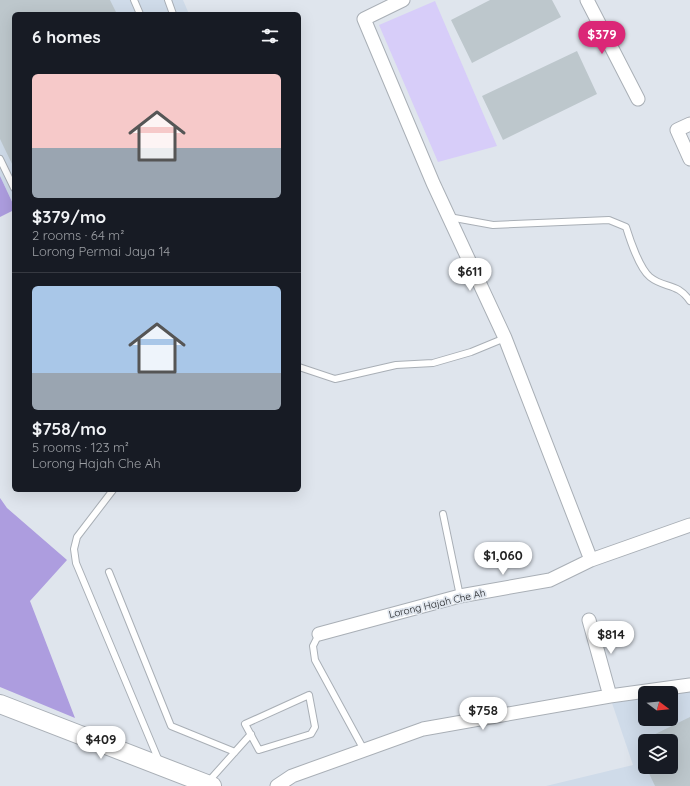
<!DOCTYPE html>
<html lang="en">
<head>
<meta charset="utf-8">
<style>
	body { margin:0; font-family:Quicksand,sans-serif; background:#20242c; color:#f1f3f6; height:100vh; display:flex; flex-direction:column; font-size:15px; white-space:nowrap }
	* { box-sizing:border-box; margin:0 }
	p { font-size:13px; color:#9ea1a6 }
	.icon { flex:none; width:22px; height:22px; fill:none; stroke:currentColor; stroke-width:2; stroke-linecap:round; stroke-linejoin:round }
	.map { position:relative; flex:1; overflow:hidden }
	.details { position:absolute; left:12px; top:12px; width:289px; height:480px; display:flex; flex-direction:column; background:#171b24; border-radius:6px; box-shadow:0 4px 16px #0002 }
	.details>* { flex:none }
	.needle { width:26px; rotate:106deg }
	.controls { position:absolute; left:638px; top:686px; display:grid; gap:8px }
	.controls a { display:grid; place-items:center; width:40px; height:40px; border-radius:6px; background:#171b24; box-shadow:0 4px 16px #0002; font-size:20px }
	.price { position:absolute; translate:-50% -34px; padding:0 9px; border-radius:14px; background:#fff; color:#222; font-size:13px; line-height:26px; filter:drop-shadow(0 1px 2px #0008) }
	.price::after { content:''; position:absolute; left:50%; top:24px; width:12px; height:9px; margin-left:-6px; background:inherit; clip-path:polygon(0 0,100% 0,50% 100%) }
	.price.current { background:#db2777; color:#fff }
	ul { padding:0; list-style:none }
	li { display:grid; align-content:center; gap:8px; height:212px; padding:0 20px }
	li+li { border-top:1px solid #363941 }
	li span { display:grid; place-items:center; height:124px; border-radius:6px; color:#555 }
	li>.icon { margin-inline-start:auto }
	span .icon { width:72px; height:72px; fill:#fffc; stroke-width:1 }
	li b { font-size:17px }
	h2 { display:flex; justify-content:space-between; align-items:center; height:48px; padding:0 20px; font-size:17px }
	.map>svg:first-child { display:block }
	.built { fill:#cfdbe9; fill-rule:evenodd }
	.green { fill:#d7cdf9 }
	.forest { fill:#ad9ddf }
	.building { fill:#bdc7cc }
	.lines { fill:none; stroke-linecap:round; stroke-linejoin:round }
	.lane-casing { stroke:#a9afb6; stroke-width:8 }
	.street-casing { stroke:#a9afb6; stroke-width:15 }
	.secondary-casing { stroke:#a9afb6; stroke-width:20 }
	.lane { stroke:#fff; stroke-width:6 }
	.street { stroke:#fff; stroke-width:13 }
	.secondary { stroke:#fff; stroke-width:18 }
	.labels { text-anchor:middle; stroke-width:3.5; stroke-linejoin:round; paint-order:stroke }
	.street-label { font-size:10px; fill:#25272a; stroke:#dfe5ed }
</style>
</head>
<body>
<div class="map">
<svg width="690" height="786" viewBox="0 0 690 786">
	<rect width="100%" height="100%" fill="#dfe5ed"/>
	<path class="built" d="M 0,0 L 183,0 L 189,14 L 14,14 L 14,206 L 0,176 Z
		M 690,690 L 690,786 L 546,786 L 633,765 L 612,703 L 645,697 L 645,719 L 671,719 L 671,693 ZM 645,741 L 671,741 L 671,767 L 645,767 Z"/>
	<path class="green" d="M 435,1 L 497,146 L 438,162 L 379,25 Z"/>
	<path class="forest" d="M 0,176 L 14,206 L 14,210 L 0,217 Z
		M 0,498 L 7,508 L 67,560 L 30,601 L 75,718 L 0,687 Z"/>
	<path class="building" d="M 0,0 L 110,0 L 117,14 L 14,14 L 14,168 L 0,139 Z
		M 490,0 L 552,0 L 561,17 L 472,63 L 451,20 Z
		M 577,51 L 597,94 L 503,140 L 482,96 Z
		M 690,717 L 690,786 L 655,786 L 646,767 L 671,767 L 671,741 L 641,741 Z"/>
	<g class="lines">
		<g class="lane-casing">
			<path id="lane" d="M 134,0 L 140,14
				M 168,0 L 173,14
				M 0,159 L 14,188
				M 449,217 L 493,225 L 609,220 L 626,227 C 630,240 640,269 650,277 C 665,289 677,282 690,301
				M 299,367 L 335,379 L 396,365 L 433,363 L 471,352 L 505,338
				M 113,490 L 77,537 L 74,549 L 76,563 L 159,761
				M 443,514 L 460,596
				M 109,572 L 171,726 L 235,752
				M 319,634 L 313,646 L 315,660 L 364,750
				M 309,695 L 315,727 L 311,734 L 259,750 L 245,724 Z
				M 208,782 L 251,734"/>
		</g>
		<g class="street-casing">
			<path id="street" d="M 403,0 L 364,19 L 433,183 L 505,338 L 591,560
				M 587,0 L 638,99
				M 690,124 L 677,130 L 690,159
				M 589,620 L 610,696
				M 319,634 L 460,596 L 550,580 L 591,560 L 690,525
				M 277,786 L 292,776 L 423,729 L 610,696 L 690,685"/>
		</g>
		<g class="secondary-casing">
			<path id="secondary" d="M 0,704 L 212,786"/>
		</g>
		<use href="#lane" class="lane"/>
		<use href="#street" class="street"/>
		<use href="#secondary" class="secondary"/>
	</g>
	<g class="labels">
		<g class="street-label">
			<text transform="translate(437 603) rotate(-13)" y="4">Lorong Hajah Che Ah</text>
		</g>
	</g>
</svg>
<div class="controls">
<a><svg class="needle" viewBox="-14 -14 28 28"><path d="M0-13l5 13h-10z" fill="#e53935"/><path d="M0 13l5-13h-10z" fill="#9ea1a6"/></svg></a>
<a><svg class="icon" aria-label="layers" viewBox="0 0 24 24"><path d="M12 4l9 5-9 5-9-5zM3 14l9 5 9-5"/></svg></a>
</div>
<b class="price current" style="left:602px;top:55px">$379</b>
<b class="price" style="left:470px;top:292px">$611</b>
<b class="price" style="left:503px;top:576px">$1,060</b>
<b class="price" style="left:611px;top:655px">$814</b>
<b class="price" style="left:483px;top:731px">$758</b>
<b class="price" style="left:101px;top:760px">$409</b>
<section class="details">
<h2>6 homes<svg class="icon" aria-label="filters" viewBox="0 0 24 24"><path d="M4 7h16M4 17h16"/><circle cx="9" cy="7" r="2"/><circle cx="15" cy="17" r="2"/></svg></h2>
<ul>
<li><span style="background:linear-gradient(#f6c9c9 60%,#9aa5b1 0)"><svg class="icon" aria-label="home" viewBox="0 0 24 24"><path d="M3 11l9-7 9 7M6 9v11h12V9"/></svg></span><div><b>$379/mo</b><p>2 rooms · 64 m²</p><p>Lorong Permai Jaya 14</p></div></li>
<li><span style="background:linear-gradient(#a9c7e8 70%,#9aa5b1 0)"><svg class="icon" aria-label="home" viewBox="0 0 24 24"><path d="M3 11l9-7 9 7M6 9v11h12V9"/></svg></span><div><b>$758/mo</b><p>5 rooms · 123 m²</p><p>Lorong Hajah Che Ah</p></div></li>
</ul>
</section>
</div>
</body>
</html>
